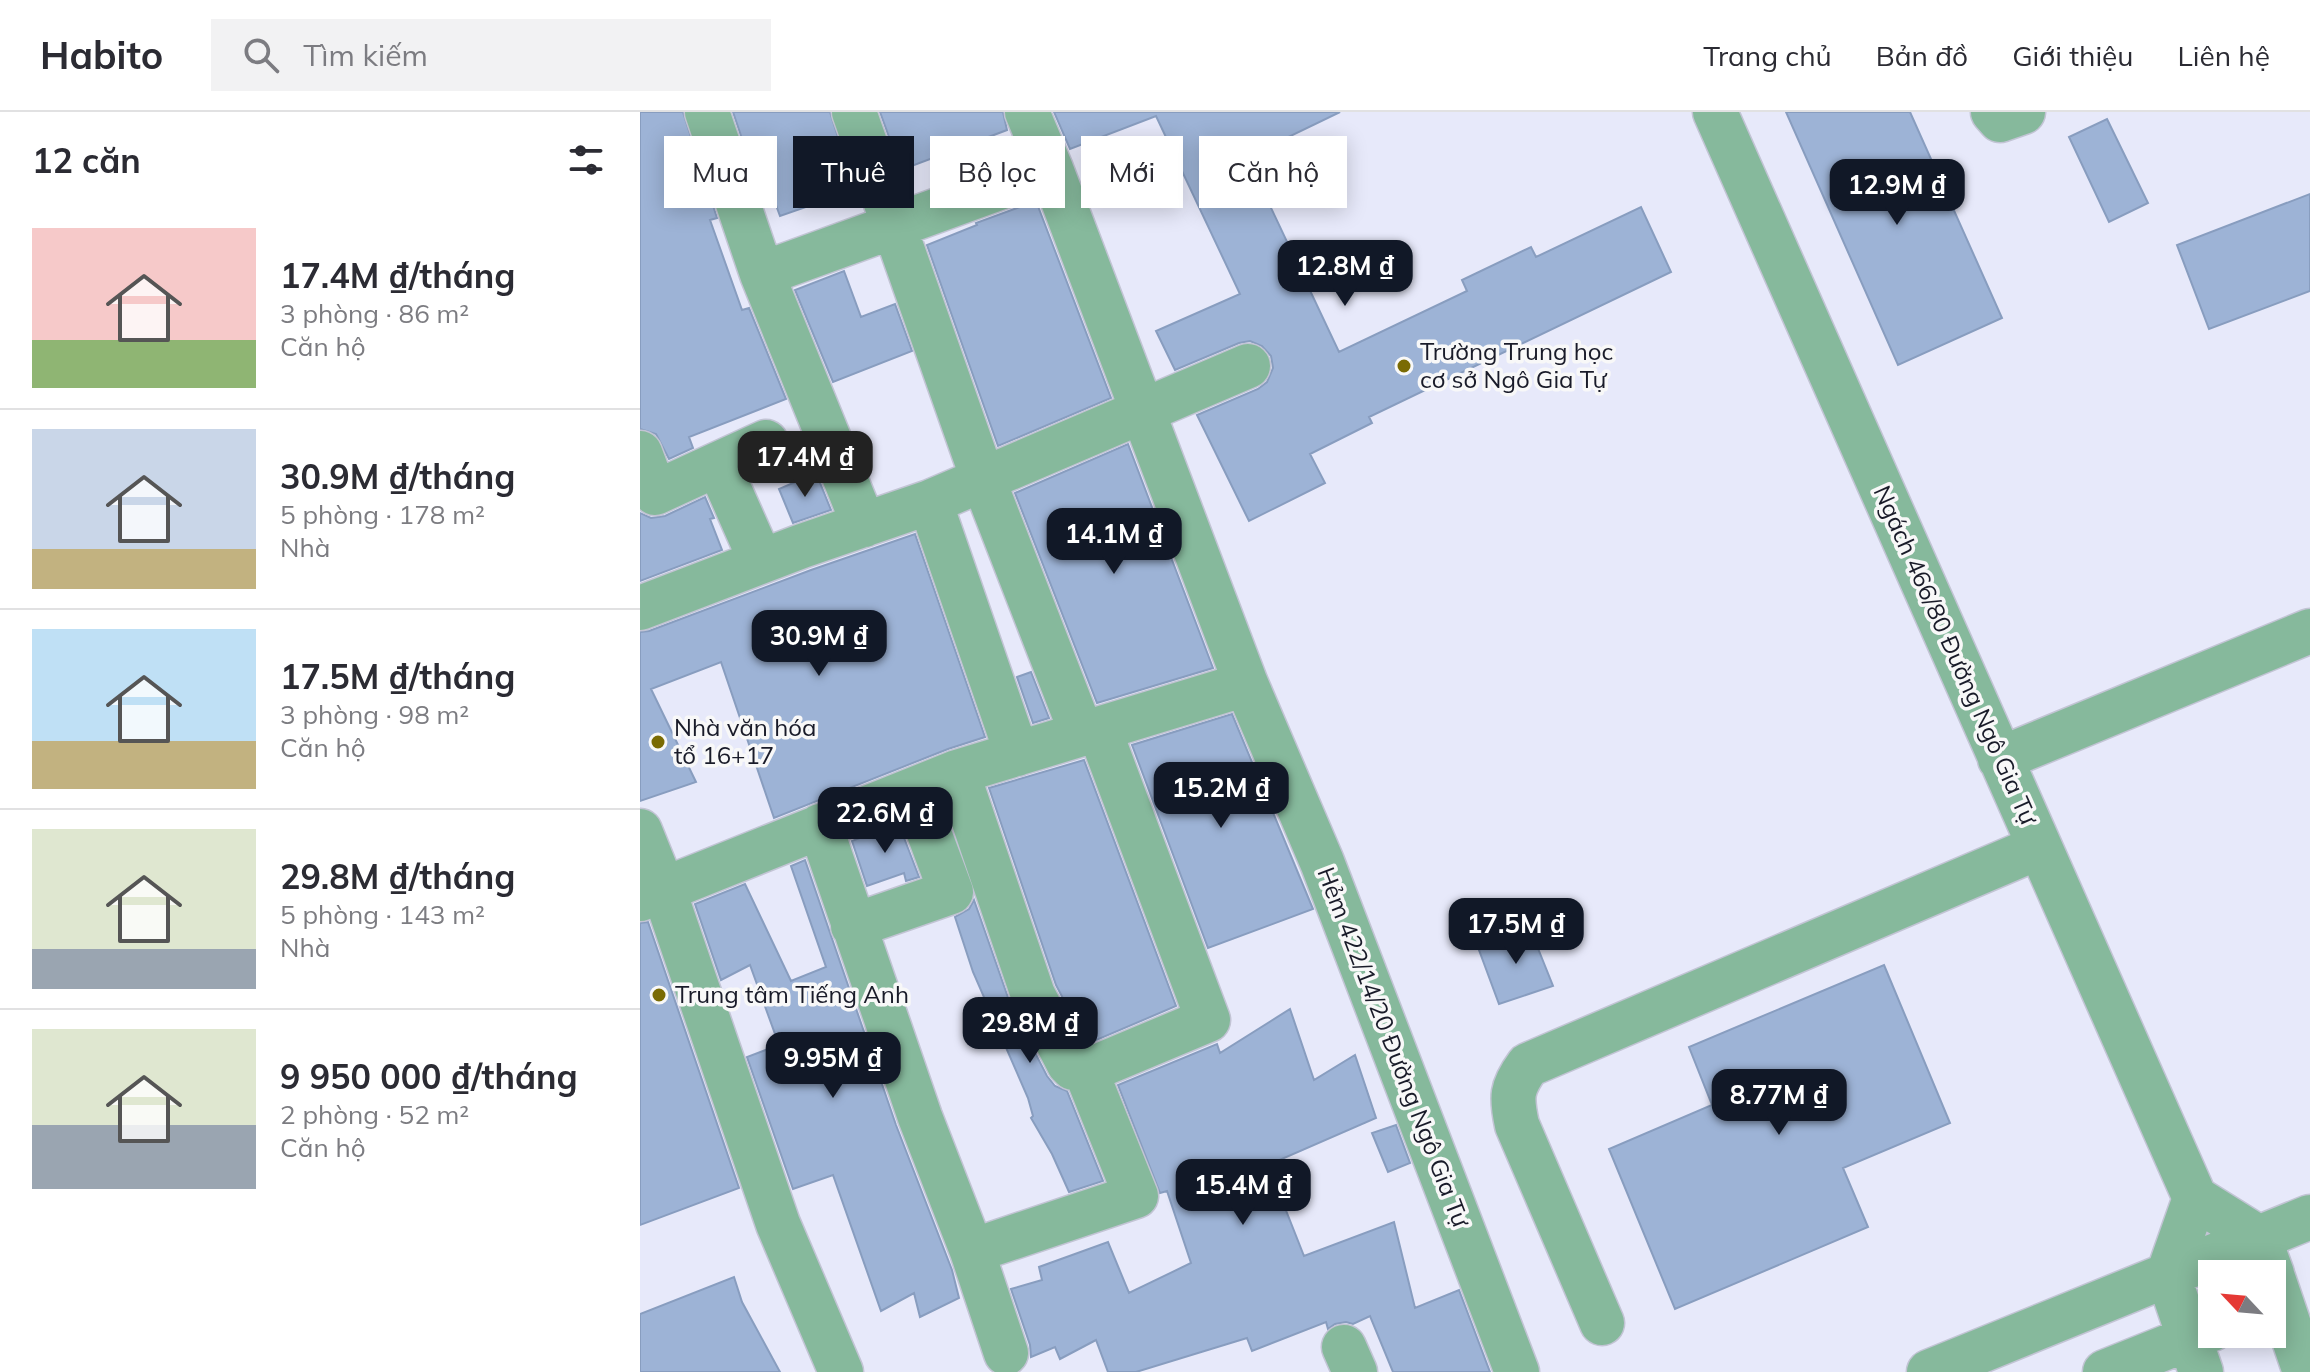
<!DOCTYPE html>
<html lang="vi">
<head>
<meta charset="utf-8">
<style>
	body { margin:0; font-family:Mulish,sans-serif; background:#f2f2f3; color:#2b2b33; height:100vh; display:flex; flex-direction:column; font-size:30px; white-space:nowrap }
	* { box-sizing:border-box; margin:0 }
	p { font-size:26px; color:#7c7c81 }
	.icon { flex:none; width:44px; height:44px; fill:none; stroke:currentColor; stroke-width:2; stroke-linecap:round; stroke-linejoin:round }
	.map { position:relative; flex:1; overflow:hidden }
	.details { display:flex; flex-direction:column; background:#fff; width:640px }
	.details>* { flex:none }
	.guide { position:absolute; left:24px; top:24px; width:760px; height:72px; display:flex; gap:16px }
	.needle { width:52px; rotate:296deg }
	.fabs { position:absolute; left:1558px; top:1148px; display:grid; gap:16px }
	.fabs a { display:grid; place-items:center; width:88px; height:88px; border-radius:0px; background:#fff; box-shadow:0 4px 20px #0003; font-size:40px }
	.price { position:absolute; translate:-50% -68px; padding:0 18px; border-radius:16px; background:#111827; color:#fff; font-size:26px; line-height:52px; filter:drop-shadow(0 2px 4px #0008) }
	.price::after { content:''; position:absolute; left:50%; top:48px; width:24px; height:18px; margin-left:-12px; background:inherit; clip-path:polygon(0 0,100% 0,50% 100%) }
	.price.active { background:#222; color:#fff }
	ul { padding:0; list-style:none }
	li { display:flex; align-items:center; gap:24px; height:200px; padding:0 32px }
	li+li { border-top:2px solid #e1e1e2 }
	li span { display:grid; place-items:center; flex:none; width:224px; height:160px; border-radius:0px; color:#555 }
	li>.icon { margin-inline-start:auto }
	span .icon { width:96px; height:96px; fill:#fffc; stroke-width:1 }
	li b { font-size:34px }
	h2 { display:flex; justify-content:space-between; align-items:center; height:96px; padding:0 32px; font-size:34px }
	.tag { padding:0 28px; border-radius:0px; background:#fff; box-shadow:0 4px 20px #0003; font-size:28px; line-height:72px }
	.tag.active { background:#111827; color:#fff }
	header { display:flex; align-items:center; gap:48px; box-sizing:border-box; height:112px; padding:0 40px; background:#fff; border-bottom:2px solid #e1e1e2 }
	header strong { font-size:38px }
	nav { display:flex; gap:44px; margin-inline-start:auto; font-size:28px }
	.search { width:560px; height:72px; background:#f2f2f3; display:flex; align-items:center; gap:20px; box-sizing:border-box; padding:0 28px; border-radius:0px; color:#7c7c81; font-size:30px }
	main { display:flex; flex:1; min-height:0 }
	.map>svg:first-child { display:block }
	.building { fill:#9db3d6; stroke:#889dbf; stroke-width:2 }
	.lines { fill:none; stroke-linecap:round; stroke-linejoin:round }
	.minor-casing { stroke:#c2c4d4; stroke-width:47 }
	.minor { stroke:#86b99c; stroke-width:44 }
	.poi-dot { fill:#7a6b03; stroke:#f8f8f8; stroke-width:3 }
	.labels { text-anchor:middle; stroke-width:7; stroke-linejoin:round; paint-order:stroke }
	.poi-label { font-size:24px; fill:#191b29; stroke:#f8f8f8; text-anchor:start }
	.street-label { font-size:24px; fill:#191b29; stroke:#f8f8f8 }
</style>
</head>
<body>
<header>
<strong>Habito</strong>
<div class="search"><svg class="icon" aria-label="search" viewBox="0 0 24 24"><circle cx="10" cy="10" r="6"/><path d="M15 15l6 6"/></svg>Tìm kiếm</div>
<nav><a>Trang chủ</a><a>Bản đồ</a><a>Giới thiệu</a><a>Liên hệ</a></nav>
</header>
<main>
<section class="details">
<h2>12 căn<svg class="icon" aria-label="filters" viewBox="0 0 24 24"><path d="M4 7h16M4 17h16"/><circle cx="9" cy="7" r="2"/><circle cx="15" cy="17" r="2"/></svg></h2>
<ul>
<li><span style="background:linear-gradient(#f6c9c9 70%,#8fb573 0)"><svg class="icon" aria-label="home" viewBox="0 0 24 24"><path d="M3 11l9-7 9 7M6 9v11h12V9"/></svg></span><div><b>17.4M ₫/tháng</b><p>3 phòng · 86 m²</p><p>Căn hộ</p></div></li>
<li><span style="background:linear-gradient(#c9d6e8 75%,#c2b280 0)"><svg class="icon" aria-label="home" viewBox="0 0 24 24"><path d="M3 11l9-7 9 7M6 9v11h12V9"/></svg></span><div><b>30.9M ₫/tháng</b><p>5 phòng · 178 m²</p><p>Nhà</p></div></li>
<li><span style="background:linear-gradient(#bfe0f5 70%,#c2b280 0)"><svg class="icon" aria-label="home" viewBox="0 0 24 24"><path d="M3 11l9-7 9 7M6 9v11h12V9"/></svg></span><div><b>17.5M ₫/tháng</b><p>3 phòng · 98 m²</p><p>Căn hộ</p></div></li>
<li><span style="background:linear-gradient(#dfe7d0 75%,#9aa5b1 0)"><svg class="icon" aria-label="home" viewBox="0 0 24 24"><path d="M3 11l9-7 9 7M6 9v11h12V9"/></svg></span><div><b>29.8M ₫/tháng</b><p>5 phòng · 143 m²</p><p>Nhà</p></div></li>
<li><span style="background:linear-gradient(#dfe7d0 60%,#9aa5b1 0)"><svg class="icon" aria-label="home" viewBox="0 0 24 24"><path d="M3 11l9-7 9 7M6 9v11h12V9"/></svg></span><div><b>9 950 000 ₫/tháng</b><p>2 phòng · 52 m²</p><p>Căn hộ</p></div></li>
</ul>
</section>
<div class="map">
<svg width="1670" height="1260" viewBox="0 0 1670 1260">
	<rect width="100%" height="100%" fill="#e7e9fa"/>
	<path class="building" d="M 0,0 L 43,0 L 77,106 L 70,108 L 102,198 L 109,196 L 146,287 L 49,325 L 53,336 L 29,347 L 16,322 L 0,317 Z
		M 93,0 L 190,0 L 215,78 L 140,104 L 133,85 L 123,89 Z
		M 240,0 L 363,0 L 367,18 L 261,58 Z
		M 414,0 L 700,0 L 607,45 L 699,240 L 827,179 L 822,168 L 891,135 L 896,145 L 1001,95 L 1031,160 L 729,305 L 732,311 L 670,342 L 685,371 L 609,409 L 557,303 L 618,277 L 627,270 L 633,256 L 631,244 L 622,234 L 610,229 L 599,231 L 535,258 L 516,219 L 600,182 L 516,4 L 430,37 Z
		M 1146,0 L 1270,0 L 1362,206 L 1258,253 Z
		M 1467,7 L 1508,91 L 1469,110 L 1429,25 Z
		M 1670,82 L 1670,179 L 1569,217 L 1537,133 Z
		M 396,89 L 471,286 L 358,334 L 287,133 L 337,113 L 336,111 Z
		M 204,159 L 221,205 L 255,192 L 272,239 L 193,270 L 155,178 Z
		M 488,332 L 573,556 L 457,591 L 375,381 Z
		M 176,361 L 191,398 L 153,411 L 139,377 Z
		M 65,385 L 74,406 L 70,407 L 82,438 L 0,469 L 0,401 L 11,406 L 25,404 Z
		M 275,422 L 345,625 L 308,637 L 134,706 L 81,550 L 11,577 L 56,670 L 0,689 L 0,520 L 9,519 L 171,458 Z
		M 391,560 L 409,606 L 393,611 L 377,565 Z
		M 592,602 L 673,797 L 568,836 L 492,633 Z
		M 444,648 L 536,894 L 447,932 L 416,873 L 349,676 Z
		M 258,710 L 279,765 L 266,769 L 264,761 L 227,774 L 212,729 Z
		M 165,748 L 256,1013 L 312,1158 L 319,1186 L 280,1205 L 274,1181 L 241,1199 L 193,1063 L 153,1077 L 107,945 L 139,933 L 110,853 L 81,868 L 55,792 L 105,772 L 151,869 L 186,855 L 151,754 Z
		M 334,788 L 371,894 L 407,964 L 415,974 L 427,979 L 463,1069 L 429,1080 L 412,1042 L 391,1006 L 393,1004 L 388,986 L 333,860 L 315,805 L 329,797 Z
		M 8,810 L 99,1076 L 0,1113 L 0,811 Z
		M 889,814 L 913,874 L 859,892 L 839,838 Z
		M 1244,853 L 1310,1011 L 1203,1056 L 1228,1115 L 1035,1197 L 969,1037 L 1072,993 L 1049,935 Z
		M 650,897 L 674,968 L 715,943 L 736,1006 L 628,1053 L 664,1144 L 754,1110 L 775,1196 L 819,1178 L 850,1260 L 753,1260 L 730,1204 L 713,1212 L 706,1210 L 695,1212 L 688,1217 L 686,1210 L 612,1239 L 607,1226 L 496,1260 L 468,1260 L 456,1228 L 420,1247 L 415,1235 L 391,1245 L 390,1233 L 371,1177 L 402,1168 L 399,1155 L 468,1130 L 489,1181 L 551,1151 L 527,1079 L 520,1081 L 478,973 L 577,932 L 580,941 Z
		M 756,1013 L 770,1051 L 748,1060 L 732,1021 Z
		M 94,1165 L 102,1190 L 140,1260 L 0,1260 L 0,1202 Z"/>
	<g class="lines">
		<g class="minor-casing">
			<path id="minor" d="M 67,0 L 122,162 L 224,413
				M 214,0 L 343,367 L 442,622
				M 387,0 L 411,57 L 606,572 L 682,750 L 877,1260
				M 1075,0 L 1555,1086
				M 1353,0 L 1360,8 L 1383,0
				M 122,162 L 411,57
				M 0,341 L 15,381 L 78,352 L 121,449
				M 78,352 L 126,330
				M 290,390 L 377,642
				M 0,496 L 162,434 L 290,390 L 608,254
				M 1360,647 L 1670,519
				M 317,660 L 393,883 L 429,952 L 433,956 L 451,957 L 568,908 L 459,617
				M 180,714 L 280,1005 L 332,1139 L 366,1241
				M 0,719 L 23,776 L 138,1112 L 201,1260
				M 0,787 L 317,660 L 606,572
				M 213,814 L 311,780 L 273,678
				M 1555,1086 L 1528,1163 L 1561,1260
				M 1555,1086 L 1619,1126 L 1632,1162
				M 332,1139 L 496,1084 L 445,957
				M 1632,1163 L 1665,1260
				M 962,1211 L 877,1013 C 871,985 871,976 888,953 L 1399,735
				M 704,1235 L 715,1260
				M 1289,1260 L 1670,1105
				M 1465,1260 L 1572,1217"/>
		</g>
		<use href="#minor" class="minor"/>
	</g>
	<g class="poi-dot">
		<circle cx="764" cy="254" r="8"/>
		<circle cx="18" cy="630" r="8"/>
		<circle cx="19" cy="883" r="8"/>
	</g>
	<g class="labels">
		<g class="poi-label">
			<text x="780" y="248">Trường Trung học<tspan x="780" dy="28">cơ sở Ngô Gia Tự</tspan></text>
			<text x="34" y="624">Nhà văn hóa<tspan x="34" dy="28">tổ 16+17</tspan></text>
			<text x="35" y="891">Trung tâm Tiếng Anh</text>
		</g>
		<g class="street-label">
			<text transform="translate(1315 543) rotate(66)" y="8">Ngách 466/80 Đường Ngô Gia Tự</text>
			<text transform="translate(753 935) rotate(69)" y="8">Hẻm 422/14/20 Đường Ngô Gia Tự</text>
		</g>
	</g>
</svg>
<div class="fabs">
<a><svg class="needle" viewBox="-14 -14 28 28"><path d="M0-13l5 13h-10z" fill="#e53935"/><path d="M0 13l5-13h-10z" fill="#7c7c81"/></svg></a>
</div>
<b class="price" style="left:1257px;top:115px">12.9M ₫</b>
<b class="price" style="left:705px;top:196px">12.8M ₫</b>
<b class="price active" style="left:165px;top:387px">17.4M ₫</b>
<b class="price" style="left:474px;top:464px">14.1M ₫</b>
<b class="price" style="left:179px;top:566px">30.9M ₫</b>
<b class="price" style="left:581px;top:718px">15.2M ₫</b>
<b class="price" style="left:245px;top:743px">22.6M ₫</b>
<b class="price" style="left:876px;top:854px">17.5M ₫</b>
<b class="price" style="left:390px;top:953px">29.8M ₫</b>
<b class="price" style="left:193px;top:988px">9.95M ₫</b>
<b class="price" style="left:1139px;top:1025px">8.77M ₫</b>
<b class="price" style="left:603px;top:1115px">15.4M ₫</b>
<div class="guide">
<a class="tag">Mua</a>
<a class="tag active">Thuê</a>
<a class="tag">Bộ lọc</a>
<a class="tag">Mới</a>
<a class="tag">Căn hộ</a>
</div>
</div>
</main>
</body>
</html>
